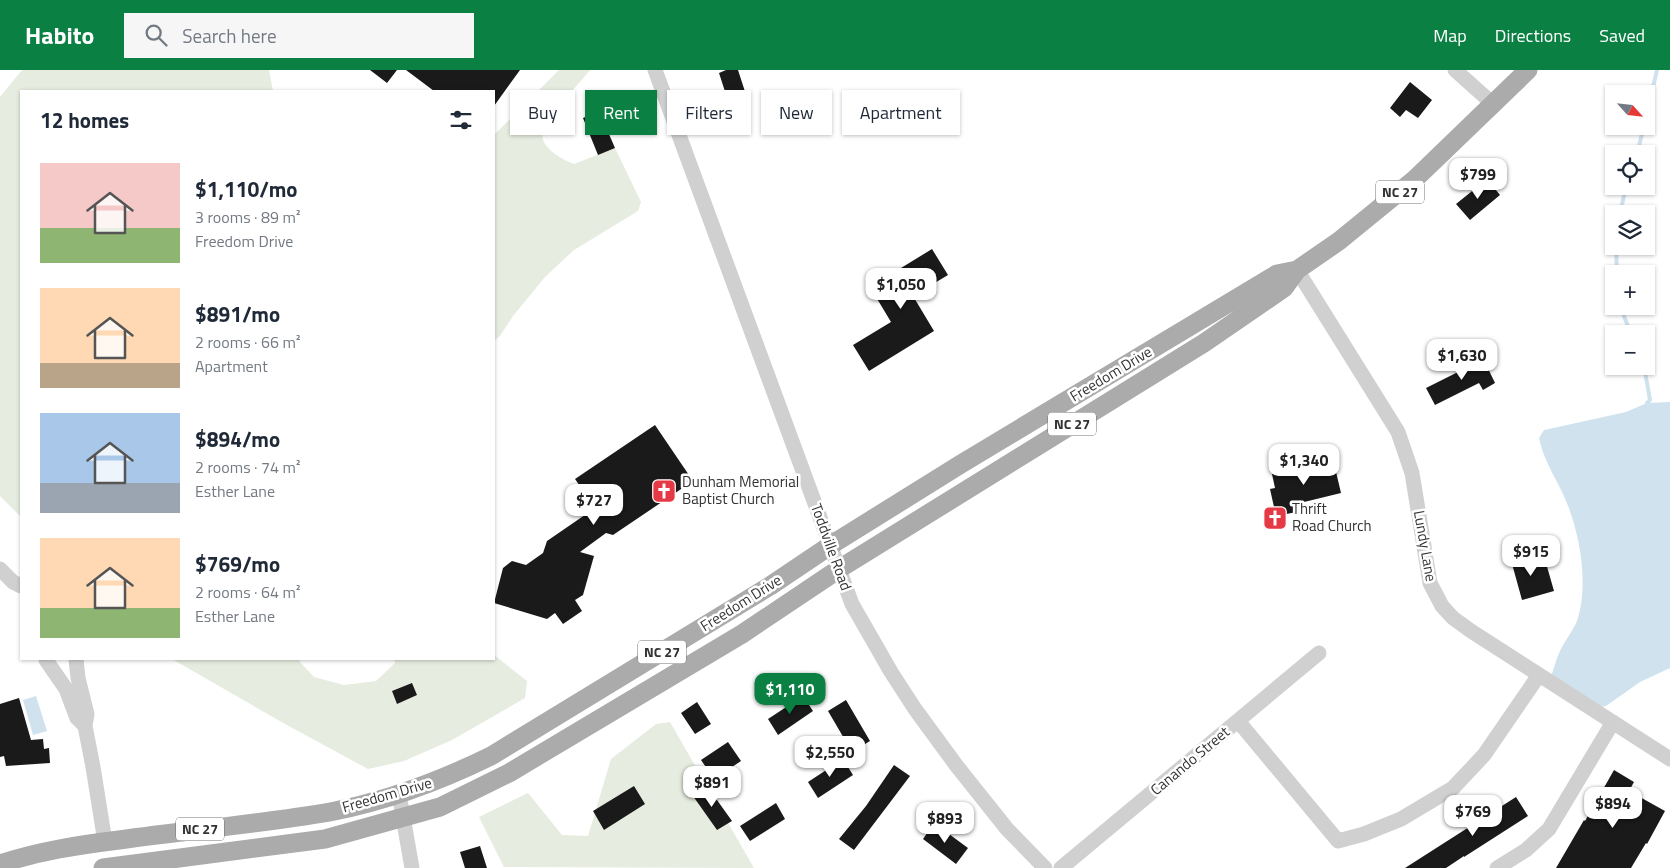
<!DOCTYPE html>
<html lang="en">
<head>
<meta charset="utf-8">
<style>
	body { margin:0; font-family:"Titillium Web",sans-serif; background:#f6f6f7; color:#1f2937; height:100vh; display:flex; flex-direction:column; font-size:19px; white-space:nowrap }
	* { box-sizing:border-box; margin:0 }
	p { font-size:16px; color:#747a83 }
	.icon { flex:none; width:28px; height:28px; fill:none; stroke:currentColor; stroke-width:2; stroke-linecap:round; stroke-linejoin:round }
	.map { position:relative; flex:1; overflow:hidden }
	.panel { position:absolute; left:20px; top:20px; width:475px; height:570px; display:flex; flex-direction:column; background:#fff; border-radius:0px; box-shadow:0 1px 4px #0004 }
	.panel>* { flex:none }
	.hud { position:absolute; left:510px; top:20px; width:475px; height:45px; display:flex; gap:10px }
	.needle { width:32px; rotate:117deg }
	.buttons { position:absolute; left:1605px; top:15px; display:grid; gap:10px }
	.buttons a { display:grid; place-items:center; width:50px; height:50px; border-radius:0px; background:#fff; box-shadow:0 1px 4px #0004; font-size:25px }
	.price { position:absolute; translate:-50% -42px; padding:0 11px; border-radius:10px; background:#fff; color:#222; font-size:16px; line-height:32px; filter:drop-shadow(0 1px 2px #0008) }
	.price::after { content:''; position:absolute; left:50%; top:30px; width:15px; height:11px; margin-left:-8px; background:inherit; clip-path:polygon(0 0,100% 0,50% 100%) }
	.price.current { background:#0b8043; color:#fff }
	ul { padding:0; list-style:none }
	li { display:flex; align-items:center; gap:15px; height:125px; padding:0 20px }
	li span { display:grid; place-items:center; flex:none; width:140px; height:100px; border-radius:0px; color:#555 }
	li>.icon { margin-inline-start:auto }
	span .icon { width:60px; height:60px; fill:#fffc; stroke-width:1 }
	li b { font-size:21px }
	h2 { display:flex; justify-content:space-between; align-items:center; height:60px; padding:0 20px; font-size:21px }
	.tag { padding:0 18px; border-radius:0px; background:#fff; box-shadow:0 1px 4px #0004; font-size:18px; line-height:45px }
	.tag.current { background:#0b8043; color:#fff }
	header { display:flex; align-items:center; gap:30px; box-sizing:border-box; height:70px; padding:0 25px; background:#0b8043; color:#fff }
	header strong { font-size:24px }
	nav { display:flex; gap:28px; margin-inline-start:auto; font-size:18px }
	.search { width:350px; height:45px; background:#f6f6f7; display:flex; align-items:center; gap:12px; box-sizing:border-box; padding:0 18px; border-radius:0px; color:#747a83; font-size:19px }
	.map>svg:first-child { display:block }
	.green { fill:#e6ecdf }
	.water { fill:#cfe2ee }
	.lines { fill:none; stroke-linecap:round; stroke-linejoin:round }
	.stream { stroke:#cfe2ee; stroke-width:4 }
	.building { fill:#1a1a1a }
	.minor { stroke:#d0d0d0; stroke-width:15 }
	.major { stroke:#ababab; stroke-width:19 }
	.labels { text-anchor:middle; stroke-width:5; stroke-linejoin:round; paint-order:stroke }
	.shield { fill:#fff; stroke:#707070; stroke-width:1 }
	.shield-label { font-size:14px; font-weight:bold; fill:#333 }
	.street-label { font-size:15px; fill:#333; stroke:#fff }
	.poi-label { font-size:15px; fill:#333; stroke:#fff; text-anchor:start }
</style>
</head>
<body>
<header>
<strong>Habito</strong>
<div class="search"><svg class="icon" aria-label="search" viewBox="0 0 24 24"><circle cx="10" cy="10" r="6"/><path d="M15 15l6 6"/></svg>Search here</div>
<nav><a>Map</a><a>Directions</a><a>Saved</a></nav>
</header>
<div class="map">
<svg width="1670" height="798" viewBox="0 0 1670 798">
	<rect width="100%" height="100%" fill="#fff"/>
	<path class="green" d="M 22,0 L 269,0 L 273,21 L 21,21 L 21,447 L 0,426 L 0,27 Z
		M 559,0 L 590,0 C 579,14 547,47 543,63 C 539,77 563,90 574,94 L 615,78 L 641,132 L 638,141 L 574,180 L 545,207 L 513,246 L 500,266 L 494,271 L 494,65 Z
		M 494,585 L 527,611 L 525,628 L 452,670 L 404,691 L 368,699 L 285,654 L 172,589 L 299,589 L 300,592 L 314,607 L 344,615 L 376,611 L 395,593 L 394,589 L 494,589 Z
		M 670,652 L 754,798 L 504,797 L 479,747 L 528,723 L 562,765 L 588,766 L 611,689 L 656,654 Z"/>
	<path class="water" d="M 1670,332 L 1670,598 L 1640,612 L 1606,636 L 1601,637 L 1551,607 C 1554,598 1556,589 1560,581 C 1565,570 1574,560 1578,548 C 1589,511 1579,458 1563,424 C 1554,405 1543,388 1539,368 L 1544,360 L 1549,359 L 1626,342 L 1647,333 Z
		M 36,626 L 47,661 L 33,665 L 23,630 Z"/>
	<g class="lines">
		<path class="stream" d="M 1646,48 L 1657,0
			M 1637,84 L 1644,56
			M 1620,144 L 1626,116
			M 1616,176 L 1617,204
			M 1620,236 L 1631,264
			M 1644,296 L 1650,330 L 1647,333 L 1648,337"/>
	</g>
	<path class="building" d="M 370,0 L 397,0 L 387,13 Z
		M 406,0 L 520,0 L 494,36 L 494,21 L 434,21 Z
		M 726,0 L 738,0 L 750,37 L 732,43 L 719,3 Z
		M 1410,12 L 1432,30 L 1418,48 L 1406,40 L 1400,47 L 1390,38 Z
		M 599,41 L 615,78 L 598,85 L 583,48 Z
		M 1487,109 L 1500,125 L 1470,150 L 1456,134 Z
		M 932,179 L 948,205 L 913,226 L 934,261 L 869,301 L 853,275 L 891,252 L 870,217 Z
		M 1481,284 L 1495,313 L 1483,320 L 1479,313 L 1435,335 L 1426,318 L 1474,294 L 1472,289 Z
		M 655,355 L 693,411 L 613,465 L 606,463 L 580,482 L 594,486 L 583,525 L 575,530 L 582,541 L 563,554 L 555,543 L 547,549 L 494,533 L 503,498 L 512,491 L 526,495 L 543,483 L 547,471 L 595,438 L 575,409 Z
		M 1333,389 L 1341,423 L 1300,433 L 1302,441 L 1276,446 L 1270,419 L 1275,418 L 1272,404 Z
		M 1523,479 L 1529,498 L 1546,493 L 1554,521 L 1522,530 L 1509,483 Z
		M 412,613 L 417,625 L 397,634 L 392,621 Z
		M 803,626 L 813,641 L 778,665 L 768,649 Z
		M 19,628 L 31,670 L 43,669 L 44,679 L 49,678 L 50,693 L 6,696 L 4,686 L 0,687 L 0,634 Z
		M 846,630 L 870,671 L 852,682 L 828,641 Z
		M 697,632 L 711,654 L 695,664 L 681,643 Z
		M 728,672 L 741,691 L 714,709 L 701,690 Z
		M 843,689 L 853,705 L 818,728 L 808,712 Z
		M 894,695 L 910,706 L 854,780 L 839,769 L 866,736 Z
		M 1614,700 L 1634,712 L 1629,721 L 1665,741 L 1647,774 L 1646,773 L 1631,798 L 1556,798 L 1584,750 L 1585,751 Z
		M 634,716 L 645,734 L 604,760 L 593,741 Z
		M 707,716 L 732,751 L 717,760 L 693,726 Z
		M 1516,727 L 1528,746 L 1464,787 L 1464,786 L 1446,798 L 1405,798 Z
		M 776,733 L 785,749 L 750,771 L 740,756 Z
		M 934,753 L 968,778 L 956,794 L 923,769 Z
		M 480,776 L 487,798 L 465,798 L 460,782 Z"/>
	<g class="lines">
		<path class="minor" d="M 655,0 L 852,534 L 891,602 L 915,639 L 956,695 L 1007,759 L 1045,798
			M 1455,0 L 1493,34
			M 1297,200 L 1398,362 L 1412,403 L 1430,513 L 1442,536 L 1453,548 L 1471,561 L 1670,689
			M 0,499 L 13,512 L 21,516
			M 76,589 L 78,608 L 87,644 L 85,656 L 93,697 L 105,772
			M 46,590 L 66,619 L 77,648 L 85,656
			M 1238,651 L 1338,771 L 1364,764 L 1401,749 L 1453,718 L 1484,685 L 1539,605
			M 399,724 L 412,798
			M 1061,798 L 1319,583
			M 1497,798 L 1526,780 L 1549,759 L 1613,652"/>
		<path class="major" d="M 0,794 C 39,781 79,775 119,770 C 189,760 260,754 330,742 C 387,731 440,711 491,686 L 770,516 L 831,475 L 961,394 L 1277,204 L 1297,200
			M 103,798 L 325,769 L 440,737 L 509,703 L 742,564 L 839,499 L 1204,273 L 1284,218 L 1297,200 L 1339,171 L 1415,109 L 1528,0"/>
	</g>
	<defs>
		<g id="church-square" transform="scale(1.25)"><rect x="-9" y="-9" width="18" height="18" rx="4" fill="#e63946" stroke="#fff"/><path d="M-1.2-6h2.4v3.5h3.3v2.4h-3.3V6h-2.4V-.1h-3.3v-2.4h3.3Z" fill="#fff"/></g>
	</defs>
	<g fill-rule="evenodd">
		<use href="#church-square" x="664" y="421"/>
		<use href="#church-square" x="1275" y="448"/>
	</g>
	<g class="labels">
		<g class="shield">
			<rect x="1376" y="110.5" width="48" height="23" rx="4"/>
			<rect x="1048" y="342.5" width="48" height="23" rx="4"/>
			<rect x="638" y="570.5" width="48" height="23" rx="4"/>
			<rect x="176" y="747.5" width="48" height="23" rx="4"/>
		</g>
		<g class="shield-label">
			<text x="1400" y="127">NC 27</text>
			<text x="1072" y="359">NC 27</text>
			<text x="662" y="587">NC 27</text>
			<text x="200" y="764">NC 27</text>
		</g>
		<g class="street-label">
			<text transform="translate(1111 304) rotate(-31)" y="5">Freedom Drive</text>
			<text transform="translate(1425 476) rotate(80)" y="5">Lundy Lane</text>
			<text transform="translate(831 477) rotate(70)" y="5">Toddville Road</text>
			<text transform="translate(741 533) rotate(-32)" y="5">Freedom Drive</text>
			<text transform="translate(1190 691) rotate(-40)" y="5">Canando Street</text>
			<text transform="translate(387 725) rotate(-16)" y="5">Freedom Drive</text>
		</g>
		<g class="poi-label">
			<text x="682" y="417">Dunham Memorial<tspan x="682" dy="17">Baptist Church</tspan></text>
			<text x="1292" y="444">Thrift<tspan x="1292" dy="17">Road Church</tspan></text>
		</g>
	</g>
</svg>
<div class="buttons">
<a><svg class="needle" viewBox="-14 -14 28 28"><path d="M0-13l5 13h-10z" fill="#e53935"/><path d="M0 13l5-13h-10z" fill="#747a83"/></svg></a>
<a><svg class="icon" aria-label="locate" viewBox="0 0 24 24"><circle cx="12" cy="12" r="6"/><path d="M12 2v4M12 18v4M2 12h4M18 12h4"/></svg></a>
<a><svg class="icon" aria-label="layers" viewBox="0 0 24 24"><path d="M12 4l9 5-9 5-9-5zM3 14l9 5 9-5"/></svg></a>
<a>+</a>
<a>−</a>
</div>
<b class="price" style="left:1478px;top:130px">$799</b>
<b class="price" style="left:901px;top:240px">$1,050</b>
<b class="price" style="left:1462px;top:311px">$1,630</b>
<b class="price" style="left:1304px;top:416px">$1,340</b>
<b class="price" style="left:594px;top:456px">$727</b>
<b class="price" style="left:1531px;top:507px">$915</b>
<b class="price current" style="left:790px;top:645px">$1,110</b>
<b class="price" style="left:830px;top:708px">$2,550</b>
<b class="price" style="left:712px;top:738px">$891</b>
<b class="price" style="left:1613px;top:759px">$894</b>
<b class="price" style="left:1473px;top:767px">$769</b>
<b class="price" style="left:945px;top:774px">$893</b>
<div class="hud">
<a class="tag">Buy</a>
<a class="tag current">Rent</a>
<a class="tag">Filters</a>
<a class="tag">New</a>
<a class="tag">Apartment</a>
</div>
<section class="panel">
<h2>12 homes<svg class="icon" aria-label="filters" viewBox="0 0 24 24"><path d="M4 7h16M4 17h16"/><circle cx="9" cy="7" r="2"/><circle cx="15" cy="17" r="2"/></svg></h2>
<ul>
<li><span style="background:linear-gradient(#f6c9c9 65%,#8fb573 0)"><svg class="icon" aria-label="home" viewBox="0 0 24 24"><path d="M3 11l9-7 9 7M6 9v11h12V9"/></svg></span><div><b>$1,110/mo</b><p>3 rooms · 89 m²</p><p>Freedom Drive</p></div></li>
<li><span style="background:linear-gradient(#ffd9b3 75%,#b9a48a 0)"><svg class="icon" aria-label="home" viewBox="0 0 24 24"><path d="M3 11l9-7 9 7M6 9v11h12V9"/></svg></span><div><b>$891/mo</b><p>2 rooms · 66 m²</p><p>Apartment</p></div></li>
<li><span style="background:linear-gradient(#a9c7e8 70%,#9aa5b1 0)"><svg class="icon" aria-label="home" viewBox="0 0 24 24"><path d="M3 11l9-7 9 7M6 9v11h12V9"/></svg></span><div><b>$894/mo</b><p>2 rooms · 74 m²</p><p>Esther Lane</p></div></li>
<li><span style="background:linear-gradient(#ffd9b3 70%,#8fb573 0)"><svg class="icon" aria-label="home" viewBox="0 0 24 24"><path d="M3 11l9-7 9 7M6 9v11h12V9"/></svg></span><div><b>$769/mo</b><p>2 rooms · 64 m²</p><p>Esther Lane</p></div></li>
</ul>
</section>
</div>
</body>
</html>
